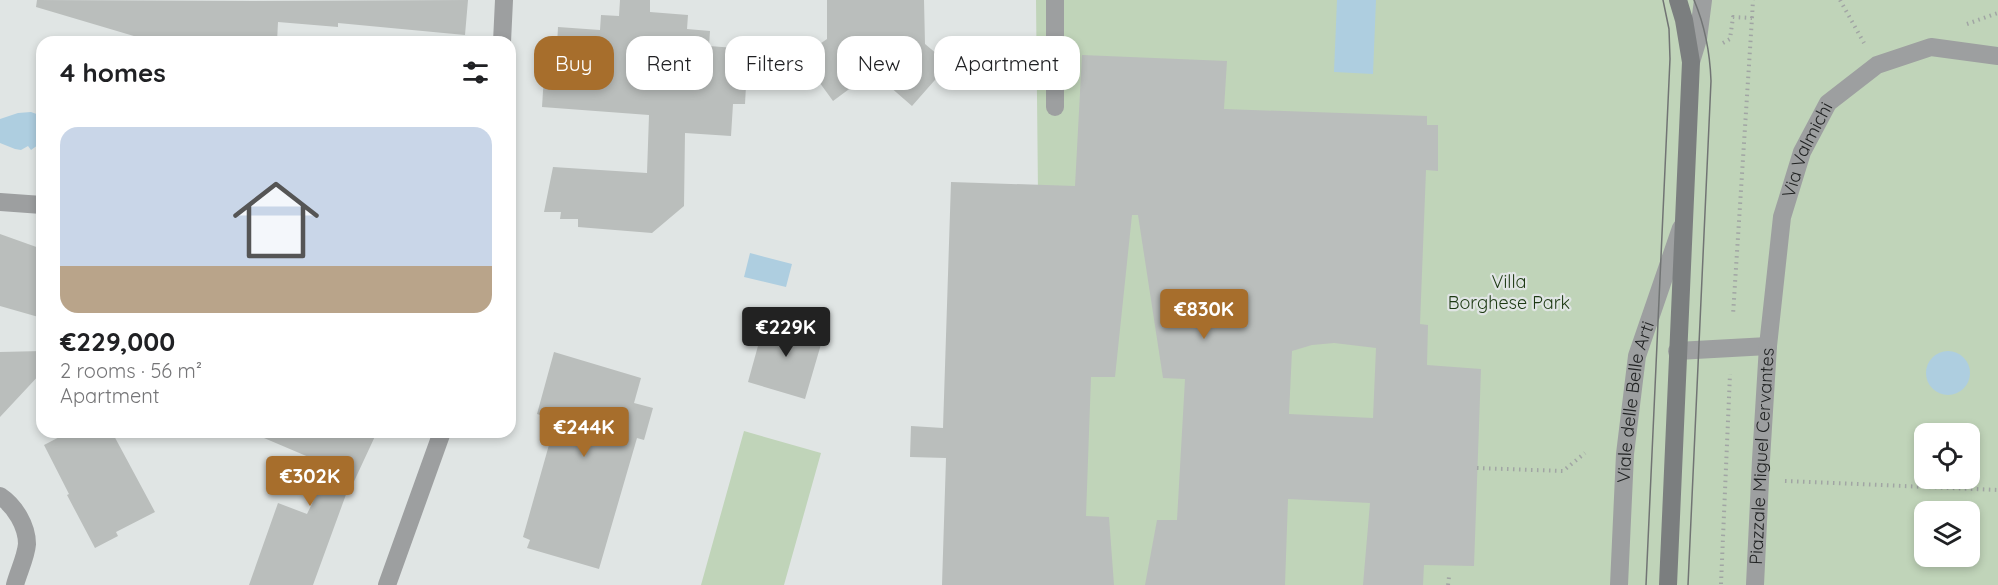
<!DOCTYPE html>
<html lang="en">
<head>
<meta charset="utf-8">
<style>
	body { margin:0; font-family:Quicksand,sans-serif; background:#f6f6f6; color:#202124; height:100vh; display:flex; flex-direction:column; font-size:22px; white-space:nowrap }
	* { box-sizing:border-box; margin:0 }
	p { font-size:20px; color:#757577 }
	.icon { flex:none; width:33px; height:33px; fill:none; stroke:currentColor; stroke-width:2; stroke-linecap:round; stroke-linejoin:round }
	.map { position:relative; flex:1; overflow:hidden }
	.drawer { position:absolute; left:36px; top:36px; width:480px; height:402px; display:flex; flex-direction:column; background:#fff; border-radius:18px; box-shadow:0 3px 9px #0003 }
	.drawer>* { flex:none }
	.hud { position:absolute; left:534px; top:36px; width:570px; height:54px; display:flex; gap:12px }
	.buttons { position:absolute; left:1914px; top:423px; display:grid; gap:12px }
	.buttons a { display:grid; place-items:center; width:66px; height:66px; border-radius:12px; background:#fff; box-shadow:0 3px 9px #0003; font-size:30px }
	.price { position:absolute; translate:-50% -51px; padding:0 14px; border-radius:6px; background:#a76e2c; color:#fff; font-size:20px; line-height:39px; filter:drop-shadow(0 2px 3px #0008) }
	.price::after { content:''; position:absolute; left:50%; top:36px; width:18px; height:14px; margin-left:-9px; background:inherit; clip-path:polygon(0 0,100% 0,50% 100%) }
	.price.active { background:#222; color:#fff }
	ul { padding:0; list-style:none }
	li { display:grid; align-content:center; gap:12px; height:318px; padding:0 24px }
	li+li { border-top:2px solid #e0e0e0 }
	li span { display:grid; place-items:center; height:186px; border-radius:18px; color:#555 }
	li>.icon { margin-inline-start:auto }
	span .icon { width:108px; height:108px; fill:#fffc; stroke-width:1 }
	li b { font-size:26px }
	h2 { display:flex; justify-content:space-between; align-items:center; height:72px; padding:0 24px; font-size:26px }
	.chip { padding:0 21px; border-radius:18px; background:#fff; box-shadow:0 3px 9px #0003; font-size:21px; line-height:54px }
	.chip.active { background:#a76e2c; color:#fff }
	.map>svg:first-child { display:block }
	.green { fill:#c0d4b9; fill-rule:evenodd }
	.water { fill:#aecee0 }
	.building { fill:#babebc; fill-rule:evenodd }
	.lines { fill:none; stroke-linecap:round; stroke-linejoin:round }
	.path { stroke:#a1a5a4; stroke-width:4; stroke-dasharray:1.5 4.5; stroke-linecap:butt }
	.lane { stroke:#9d9fa0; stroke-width:18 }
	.street { stroke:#9d9fa0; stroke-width:18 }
	.secondary { stroke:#7b7e7f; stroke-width:18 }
	.tram { stroke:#717474; stroke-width:1.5 }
	.labels { text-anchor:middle; stroke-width:4.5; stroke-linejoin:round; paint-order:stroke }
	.street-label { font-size:18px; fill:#212323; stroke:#e0e5e4 }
	.park-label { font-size:18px; fill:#1d3a13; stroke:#e0e5e4 }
</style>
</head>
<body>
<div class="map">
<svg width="1998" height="585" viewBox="0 0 1998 585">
	<rect width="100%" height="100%" fill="#e0e5e4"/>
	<path class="green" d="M 1036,0 L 1998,0 L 1998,585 L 1020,585 L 1038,194 ZM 1924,434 L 1970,434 L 1970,478 L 1924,478 ZM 1924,512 L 1970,512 L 1970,556 L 1924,556 Z
		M 744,431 L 821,453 L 784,585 L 701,585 Z"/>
	<path class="water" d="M 1337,0 L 1376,0 L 1373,74 L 1334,72 Z
		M 31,112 L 42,116 L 42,147 L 38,145 L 31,150 L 28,146 L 21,150 L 15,149 L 0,143 L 0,119 L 18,113 Z
		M 750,253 L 792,264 L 786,287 L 744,277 Z
		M1926 373a22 22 0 1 1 44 0a22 22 0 1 1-44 0Z"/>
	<path class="building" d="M 37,0 L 255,1 L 468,0 L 465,35 L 338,23 L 338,27 L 278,22 L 277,42 L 154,42 L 36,7 Z
		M 620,0 L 650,0 L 650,12 L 688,15 L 687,29 L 710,31 L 709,46 L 748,49 L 745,104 L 733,104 L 731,136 L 685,133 L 684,206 L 652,233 L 578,227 L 578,219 L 560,219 L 561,212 L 544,212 L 553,167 L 647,173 L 649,115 L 542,107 L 546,44 L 557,45 L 558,27 L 600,30 L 601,15 L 619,16 Z
		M 827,0 L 924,0 L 925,44 L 949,64 L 912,106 L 889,86 L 856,84 L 833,101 L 801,57 L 827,39 Z
		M 1082,55 L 1227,61 L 1224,109 L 1427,116 L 1427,125 L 1438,125 L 1438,171 L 1426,170 L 1420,324 L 1428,325 L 1427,365 L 1481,369 L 1474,566 L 1424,565 L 1423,585 L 1363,585 L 1370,503 L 1288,499 L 1285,585 L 1145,585 L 1157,520 L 1177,520 L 1185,379 L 1163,378 L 1138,215 L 1132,215 L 1115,377 L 1091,377 L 1086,516 L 1109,517 L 1114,585 L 942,585 L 946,458 L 910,457 L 911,426 L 943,428 L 951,182 L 1075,186 ZM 1334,343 L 1376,348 L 1373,418 L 1289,414 L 1292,351 L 1312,345 Z
		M 0,234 L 42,249 L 42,318 L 0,306 Z
		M 766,317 L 824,334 L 805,399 L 748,382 Z
		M 42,351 L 42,372 L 0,417 L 0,352 Z
		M 554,352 L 641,378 L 634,403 L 653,408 L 644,440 L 637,438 L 599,569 L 527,548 L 530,540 L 523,537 L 556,420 L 537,414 Z
		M 69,432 L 112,432 L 155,512 L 116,532 L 118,536 L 95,548 L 67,495 L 69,494 L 44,445 Z
		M 250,432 L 377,432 L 350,490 L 348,489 L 313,585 L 249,585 L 278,503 L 307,514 L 321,485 L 315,463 L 310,460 L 311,458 Z"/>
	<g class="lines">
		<path class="path" d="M 1840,0 L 1864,43
			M 1752,18 L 1753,0
			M 1967,24 L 1998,13
			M 1723,43 L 1730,39 L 1733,17 L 1752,18 L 1733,315
			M 1477,468 L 1563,471 L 1585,453
			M 1785,481 L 1998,490
			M 1721,584 L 1730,374
			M 1448,585 L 1449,577"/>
		<path class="lane" d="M 1055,107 L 1055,0"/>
		<g class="street">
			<path d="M 502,42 L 504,0"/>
			<path d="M 1691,62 L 1698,39 L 1703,0"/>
			<path d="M 0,202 L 42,205"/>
			<path d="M 1677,351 L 1768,346"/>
			<path d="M 0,496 C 15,506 27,526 27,544 C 26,557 18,573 15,585"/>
			<path d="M 387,585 L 442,432"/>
			<path id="s1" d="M 1619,585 L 1625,454 L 1637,356 L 1681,228"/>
			<path id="s2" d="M 1755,585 L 1761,460 L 1768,346 L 1782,217 L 1802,152 L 1828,103 L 1877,65 L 1931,47 L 1998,56"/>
		</g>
		<path class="secondary" d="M 1668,585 L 1691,62 L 1684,20 L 1678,0"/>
		<path class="tram" d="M 1646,585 L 1670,59 L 1669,29 L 1663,0
			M 1688,585 L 1711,81 C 1710,53 1705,26 1694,0"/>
	</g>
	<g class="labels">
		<g class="street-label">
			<text dy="6" stroke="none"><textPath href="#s2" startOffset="441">Via Valmichi</textPath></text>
			<text dy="6" stroke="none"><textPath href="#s1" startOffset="184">Viale delle Belle Arti</textPath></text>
			<text dy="6" stroke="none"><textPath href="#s2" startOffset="129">Piazzale Miguel Cervantes</textPath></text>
		</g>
		<g class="park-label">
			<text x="1509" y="288">Villa<tspan x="1509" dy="21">Borghese Park</tspan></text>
		</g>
	</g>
</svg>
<div class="buttons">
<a><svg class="icon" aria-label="locate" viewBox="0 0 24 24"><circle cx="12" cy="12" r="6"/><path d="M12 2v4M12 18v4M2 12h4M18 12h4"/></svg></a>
<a><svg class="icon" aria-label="layers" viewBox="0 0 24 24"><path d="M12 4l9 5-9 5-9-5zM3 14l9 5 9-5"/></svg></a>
</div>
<b class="price" style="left:1204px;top:340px">€830K</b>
<b class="price active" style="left:786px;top:358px">€229K</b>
<b class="price" style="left:584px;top:458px">€244K</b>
<b class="price" style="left:310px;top:507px">€302K</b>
<div class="hud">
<a class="chip active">Buy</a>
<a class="chip">Rent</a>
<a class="chip">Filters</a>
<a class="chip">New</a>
<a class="chip">Apartment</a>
</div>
<section class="drawer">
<h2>4 homes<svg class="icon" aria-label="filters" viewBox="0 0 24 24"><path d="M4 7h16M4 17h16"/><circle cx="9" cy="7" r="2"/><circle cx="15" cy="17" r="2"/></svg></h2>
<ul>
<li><span style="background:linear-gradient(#c9d6e8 75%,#b9a48a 0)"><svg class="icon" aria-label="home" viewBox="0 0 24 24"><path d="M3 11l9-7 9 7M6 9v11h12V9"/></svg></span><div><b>€229,000</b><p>2 rooms · 56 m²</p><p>Apartment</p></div></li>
</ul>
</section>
</div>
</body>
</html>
